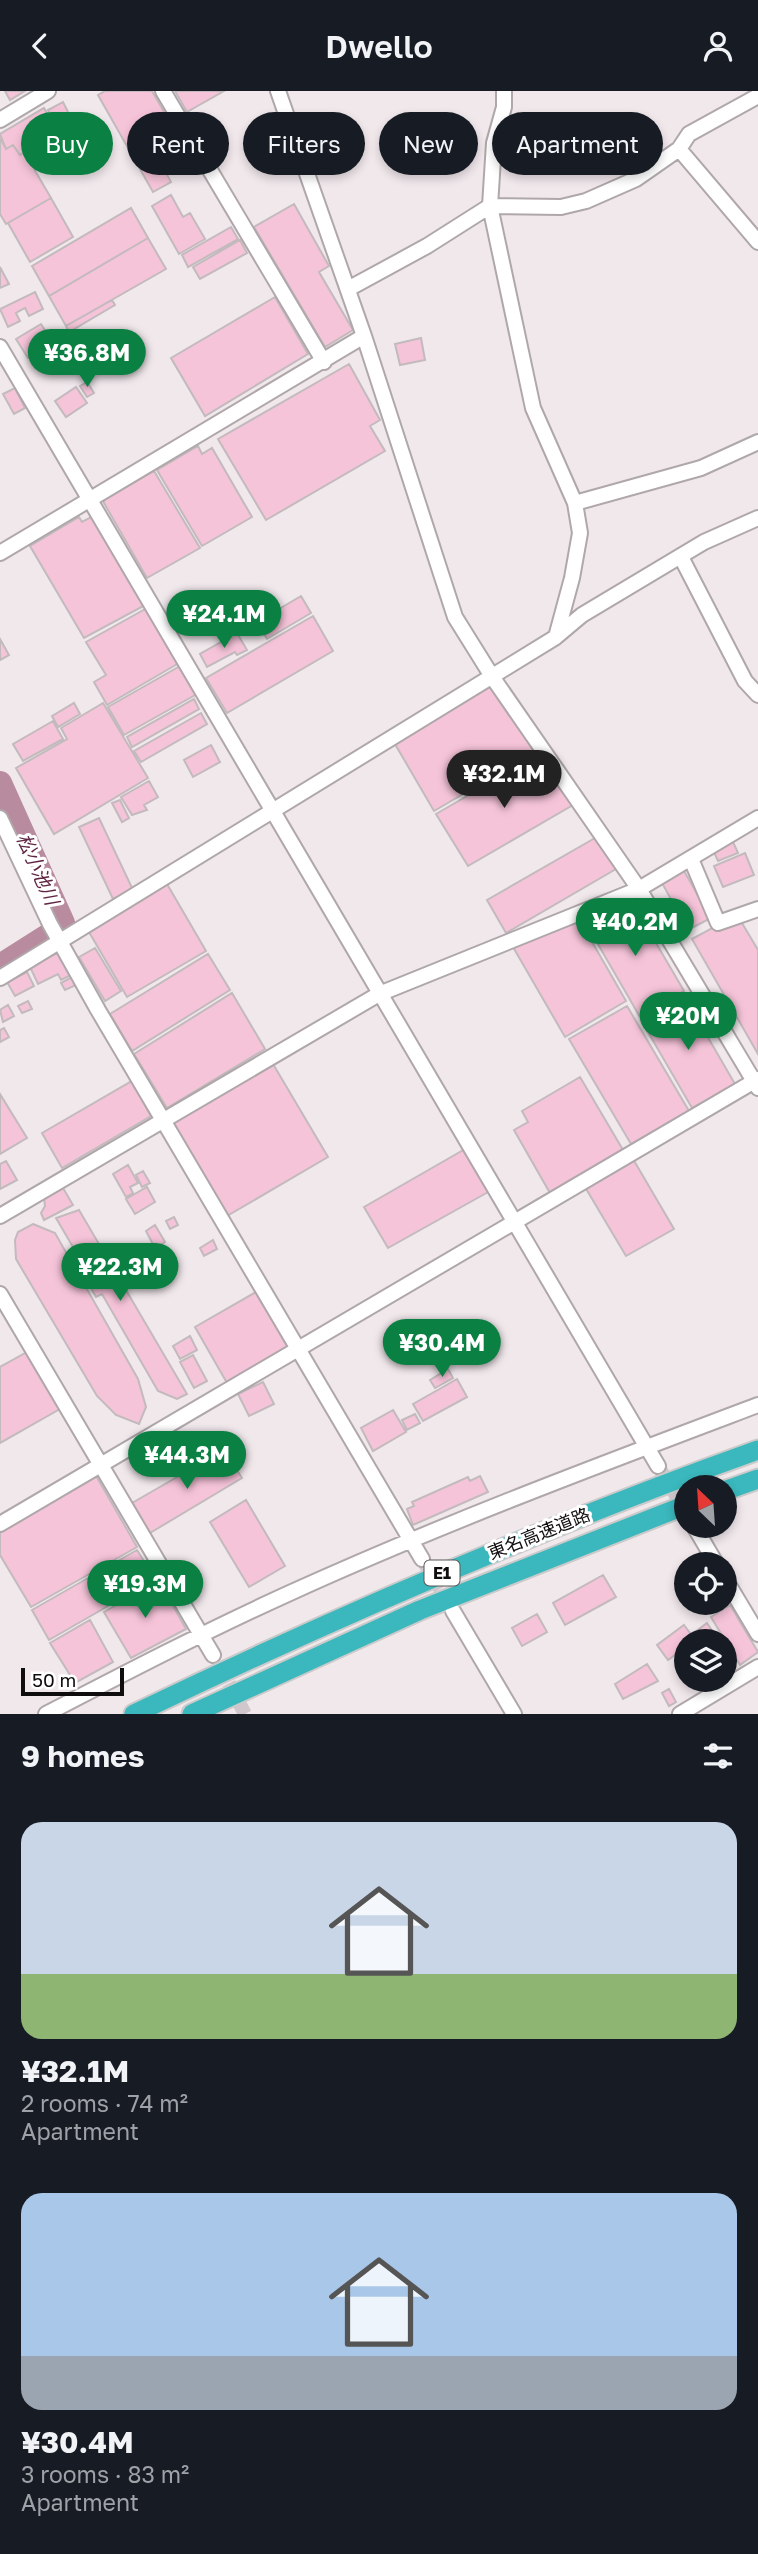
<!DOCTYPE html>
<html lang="en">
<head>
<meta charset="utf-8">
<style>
	body { margin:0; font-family:"Golos Text","Noto Sans JP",sans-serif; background:#242831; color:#f1f3f6; height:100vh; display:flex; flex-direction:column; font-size:26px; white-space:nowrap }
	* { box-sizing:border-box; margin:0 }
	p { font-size:23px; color:#9ea1a6 }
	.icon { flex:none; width:38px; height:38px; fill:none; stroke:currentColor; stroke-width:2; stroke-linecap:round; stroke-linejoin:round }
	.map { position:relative; height:1623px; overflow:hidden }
	.drawer { display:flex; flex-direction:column; background:#171b24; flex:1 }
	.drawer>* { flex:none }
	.guide { position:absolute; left:21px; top:21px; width:718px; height:63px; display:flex; gap:14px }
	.needle { width:46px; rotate:335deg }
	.tools { position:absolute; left:674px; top:1384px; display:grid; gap:14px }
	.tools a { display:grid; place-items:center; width:63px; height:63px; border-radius:50%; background:#171b24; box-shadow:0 4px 10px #0003; font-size:35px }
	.scale { position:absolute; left:21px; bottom:18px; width:103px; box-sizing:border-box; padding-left:7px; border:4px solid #100d0e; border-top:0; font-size:19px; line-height:24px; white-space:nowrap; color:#100d0e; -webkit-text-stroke:5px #fff; paint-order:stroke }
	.price { position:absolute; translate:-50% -60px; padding:0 16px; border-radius:24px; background:#0b8043; color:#fff; font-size:23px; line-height:46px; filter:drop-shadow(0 2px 4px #0008) }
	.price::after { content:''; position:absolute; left:50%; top:42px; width:21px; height:16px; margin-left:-10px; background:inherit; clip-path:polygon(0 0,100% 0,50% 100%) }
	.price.selected { background:#222; color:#fff }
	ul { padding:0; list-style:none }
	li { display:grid; align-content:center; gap:14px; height:371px; padding:0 21px }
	li span { display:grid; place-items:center; height:217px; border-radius:21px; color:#555 }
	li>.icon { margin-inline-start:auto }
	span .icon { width:126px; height:126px; fill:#fffc; stroke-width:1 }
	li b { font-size:30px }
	h2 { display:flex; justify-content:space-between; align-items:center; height:84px; padding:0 21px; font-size:30px }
	.chip { padding:0 24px; border-radius:32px; background:#171b24; box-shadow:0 4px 10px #0003; font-size:24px; line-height:63px }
	.chip.selected { background:#0b8043; color:#fff }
	header { display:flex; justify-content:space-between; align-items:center; height:91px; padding:0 21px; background:#171b24; font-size:32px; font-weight:600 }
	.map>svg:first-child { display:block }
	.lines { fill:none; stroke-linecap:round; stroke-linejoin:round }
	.river { stroke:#b98b9f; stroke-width:24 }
	.building { fill:#f6c4d9; stroke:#c2babd; stroke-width:2 }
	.minor-tunnel { stroke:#cfc7cb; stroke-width:14; stroke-dasharray:14 7; stroke-linecap:butt }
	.minor-casing { stroke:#afa7aa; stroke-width:18 }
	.highway-casing { stroke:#cacaca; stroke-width:23 }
	.minor { stroke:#fff; stroke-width:14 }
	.highway { stroke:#3ab8bd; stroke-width:19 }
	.labels { text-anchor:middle; stroke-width:6; stroke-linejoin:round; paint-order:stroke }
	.shield { fill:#fff; stroke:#585656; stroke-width:2 }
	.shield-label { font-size:16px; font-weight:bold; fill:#100d0e }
	.street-label { font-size:18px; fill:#100d0e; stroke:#fff }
	.water-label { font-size:19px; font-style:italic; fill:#5f2543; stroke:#fff }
</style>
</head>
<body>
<header><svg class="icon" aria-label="back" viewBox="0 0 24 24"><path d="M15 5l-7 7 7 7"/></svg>Dwello<svg class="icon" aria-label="person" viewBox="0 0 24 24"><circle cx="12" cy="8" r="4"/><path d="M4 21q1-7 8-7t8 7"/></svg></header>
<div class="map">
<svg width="758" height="1623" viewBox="0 0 758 1623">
	<rect width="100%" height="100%" fill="#f1e8ec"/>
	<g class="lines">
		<path class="river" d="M 0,692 L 63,832 L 60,837 L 0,875"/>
	</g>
	<path class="building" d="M 5,0 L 25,0 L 10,9 Z
		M 105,0 L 152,0 L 190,66 L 165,80 L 171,91 L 153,101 L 98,4 Z
		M 175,0 L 224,0 L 187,21 Z
		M 63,11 L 74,33 L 60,41 L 48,19 Z
		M 44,17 L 58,42 L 20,64 L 13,54 L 6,58 L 0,43 Z
		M 0,47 L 6,58 L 13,54 L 20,64 L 24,61 L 51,107 L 6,133 L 0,123 Z
		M 171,104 L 183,126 L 190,122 L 205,148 L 179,163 L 152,115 Z
		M 51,107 L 73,146 L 30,171 L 8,132 Z
		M 294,113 L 329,175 L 319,181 L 353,239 L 325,256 L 254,136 Z
		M 131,117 L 148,147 L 49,205 L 32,175 Z
		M 231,136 L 238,148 L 188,176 L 182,164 Z
		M 148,147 L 166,178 L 66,235 L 49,205 Z
		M 240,149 L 247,162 L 200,188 L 193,176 Z
		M 0,176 L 9,193 L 0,197 Z
		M 35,201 L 43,218 L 29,225 L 25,217 L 16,222 L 20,230 L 8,236 L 0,218 Z
		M 275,206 L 308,263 L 205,325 L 171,267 Z
		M 112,209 L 115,214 L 69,241 L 66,235 Z
		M 41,233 L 53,252 L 28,267 L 16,248 Z
		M 421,247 L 425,269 L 400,274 L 395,253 Z
		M 349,273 L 380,329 L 370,335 L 385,360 L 266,429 L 218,348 Z
		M 87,291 L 94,302 L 87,306 L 80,295 Z
		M 76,296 L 87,312 L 66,326 L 55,310 Z
		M 15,297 L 25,317 L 14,323 L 3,303 Z
		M 198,355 L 202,363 L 212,357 L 252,426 L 202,455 L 157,379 Z
		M 154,380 L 200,457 L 147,487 L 104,412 L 104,409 Z
		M 95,424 L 147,513 L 84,547 L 30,455 L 79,426 L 82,431 Z
		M 301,505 L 311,522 L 267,548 L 257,531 Z
		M 147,517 L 179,572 L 107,614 L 94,591 L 106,584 L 86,551 Z
		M 313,525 L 333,560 L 227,622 L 206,587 Z
		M 237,542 L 247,559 L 237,564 L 235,561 L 207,576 L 200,563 Z
		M 0,548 L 9,564 L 0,569 Z
		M 180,575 L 197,603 L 124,644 L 108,616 Z
		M 490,596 L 535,661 L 434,720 L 395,653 Z
		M 194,608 L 199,618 L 132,656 L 127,646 Z
		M 74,612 L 80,623 L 58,636 L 52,625 Z
		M 103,612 L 148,687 L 54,743 L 16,677 L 67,648 L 61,637 Z
		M 201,622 L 207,633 L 141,671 L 134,660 Z
		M 53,630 L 63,648 L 23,670 L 13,653 Z
		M 211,654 L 220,671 L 193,686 L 184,669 Z
		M 538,664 L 573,714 L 468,775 L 436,723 Z
		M 149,690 L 158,706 L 144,714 L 147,719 L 132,724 L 121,706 Z
		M 120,709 L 129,727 L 122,731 L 112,712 Z
		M 99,727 L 133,799 L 113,808 L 79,736 Z
		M 595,747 L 616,778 L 506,842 L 487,809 Z
		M 733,751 L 738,762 L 718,770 L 713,759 Z
		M 745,762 L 754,784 L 723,796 L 714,775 Z
		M 684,780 L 711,827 L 688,839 L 662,792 Z
		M 167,793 L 206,860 L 127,906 L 89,841 Z
		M 627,812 L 635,816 L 684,900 L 640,926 L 584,829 Z
		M 739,827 L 758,859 L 758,963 L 692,848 L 714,836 L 716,840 Z
		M 580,830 L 626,910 L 565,946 L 513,856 Z
		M 95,857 L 121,900 L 105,910 L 79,866 Z
		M 59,861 L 71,884 L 61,889 L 58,883 L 38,893 L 30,876 Z
		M 208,863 L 230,899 L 132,960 L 110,923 Z
		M 27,881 L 34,895 L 15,905 L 7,891 Z
		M 72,886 L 76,894 L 65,899 L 61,892 Z
		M 232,902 L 265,958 L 167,1017 L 134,963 Z
		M 684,905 L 735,993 L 692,1017 L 641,929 Z
		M 28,910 L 32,918 L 22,922 L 18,915 Z
		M 8,914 L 14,925 L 3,931 L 0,919 Z
		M 627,915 L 689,1020 L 631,1053 L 569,948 Z
		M 4,937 L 9,946 L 0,951 L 0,939 Z
		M 273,973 L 328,1066 L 227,1125 L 173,1032 Z
		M 580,986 L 623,1059 L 550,1102 L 514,1039 L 528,1031 L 522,1020 Z
		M 132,990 L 151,1025 L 62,1077 L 42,1042 Z
		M 0,1003 L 27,1047 L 0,1063 Z
		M 465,1058 L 490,1100 L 388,1157 L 364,1116 Z
		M 633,1068 L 674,1138 L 626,1165 L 585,1096 Z
		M 6,1070 L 17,1089 L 0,1098 L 0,1073 Z
		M 128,1074 L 138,1092 L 130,1096 L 133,1102 L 126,1106 L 113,1083 Z
		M 143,1080 L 150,1092 L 142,1096 L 136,1084 Z
		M 147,1096 L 155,1111 L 135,1123 L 126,1108 Z
		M 63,1097 L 73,1114 L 44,1129 L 41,1122 L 45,1115 L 44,1107 Z
		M 79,1119 L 187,1303 L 177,1308 L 158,1300 L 102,1203 L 96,1206 L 76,1171 L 80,1168 L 56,1127 Z
		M 174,1126 L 178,1134 L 170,1138 L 166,1130 Z
		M 33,1133 L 55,1142 L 138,1288 L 146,1316 L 139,1333 L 116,1324 L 97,1305 L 16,1168 L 15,1149 L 18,1141 Z
		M 155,1134 L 165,1151 L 155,1157 L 146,1140 Z
		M 213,1149 L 217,1158 L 204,1165 L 200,1157 Z
		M 256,1201 L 290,1258 L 227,1292 L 195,1236 Z
		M 190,1245 L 197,1259 L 180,1268 L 173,1255 Z
		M 27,1261 L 60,1318 L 0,1352 L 0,1276 Z
		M 193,1264 L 207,1290 L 194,1297 L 180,1271 Z
		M 448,1278 L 453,1287 L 435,1297 L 430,1289 Z
		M 457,1288 L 467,1306 L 423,1330 L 413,1313 Z
		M 263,1291 L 274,1313 L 249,1325 L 238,1303 Z
		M 393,1319 L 406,1341 L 373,1360 L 361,1337 Z
		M 415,1323 L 420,1332 L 407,1339 L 402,1329 Z
		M 224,1359 L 242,1387 L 150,1442 L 132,1412 Z
		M 95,1383 L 137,1456 L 31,1516 L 0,1464 L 0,1439 Z
		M 480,1385 L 488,1401 L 413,1434 L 407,1418 L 414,1415 L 412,1411 L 468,1386 L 470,1390 Z
		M 246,1409 L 285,1475 L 249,1496 L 210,1431 Z
		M 137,1459 L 155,1488 L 49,1549 L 32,1519 Z
		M 603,1484 L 616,1506 L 565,1534 L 553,1512 Z
		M 159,1490 L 186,1538 L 131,1567 L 104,1521 Z
		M 730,1514 L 758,1561 L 740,1574 L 711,1526 Z
		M 537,1523 L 547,1541 L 522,1555 L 512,1537 Z
		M 90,1529 L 113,1571 L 75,1592 L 50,1552 Z
		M 707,1532 L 717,1547 L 713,1550 L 702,1550 L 695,1541 Z
		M 684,1534 L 696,1550 L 686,1550 L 686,1556 L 668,1569 L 657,1554 Z
		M 724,1555 L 733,1568 L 724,1574 Z
		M 647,1573 L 658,1590 L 623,1608 L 615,1593 Z
		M 669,1598 L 676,1611 L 669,1615 L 662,1602 Z"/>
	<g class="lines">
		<path class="minor-tunnel" d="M 658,1375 L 686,1421
			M 422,1468 L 451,1516
			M 219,1574 L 245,1623"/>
		<g class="minor-casing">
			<path id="minor" d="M 163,0 L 324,271
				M 278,0 L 364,245 L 455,526 L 493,587 L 639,798 L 758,997
				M 0,29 L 48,0
				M 679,58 L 689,43 L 758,5
				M 348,198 L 427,155 L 490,115 L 561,116 L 586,110 L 636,88 L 679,58 L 758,151
				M 0,256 L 658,1375
				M 575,412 L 701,377 L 758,351
				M 0,462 L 364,245
				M 681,466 L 745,590 L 758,604
				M 557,545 L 582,524 L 704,451 L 758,427
				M 0,727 L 50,833 L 98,919 L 422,1468
				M 691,768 L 718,832 L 758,818
				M 0,887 L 556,546 L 572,487 L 580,442 L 575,412 L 533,317 L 490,115 L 494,52 L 504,16 L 504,0
				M 0,1125 L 379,903 L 639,798 L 758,727
				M 0,1203 L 213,1564
				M 0,1433 L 758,988
				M 694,1435 L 717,1474
				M 724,1486 L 758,1543
				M 453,1520 L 514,1623
				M 46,1623 C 127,1581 208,1539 292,1501 C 444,1432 602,1373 758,1314
				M 680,1623 L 758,1576"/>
		</g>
		<g class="highway-casing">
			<path id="highway" d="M 724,1400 L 758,1388
				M 134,1623 C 338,1525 545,1435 758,1359
				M 192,1623 L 420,1519 L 686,1414"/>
		</g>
		<use href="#minor" class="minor"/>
		<use href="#highway" class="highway"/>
	</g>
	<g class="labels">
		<rect class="shield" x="424.5" y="1469.5" width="35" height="25" rx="5"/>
		<g class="shield-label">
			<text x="442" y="1488">E1</text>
		</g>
		<g class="street-label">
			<text transform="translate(539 1443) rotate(-22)" y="6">東名高速道路</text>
		</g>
		<g class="water-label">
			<text transform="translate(38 778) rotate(66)" y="7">松小池川</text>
		</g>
	</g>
</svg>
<div class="tools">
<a><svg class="needle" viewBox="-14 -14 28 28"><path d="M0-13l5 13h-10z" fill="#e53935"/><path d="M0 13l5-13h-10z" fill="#9ea1a6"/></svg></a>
<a><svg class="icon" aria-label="locate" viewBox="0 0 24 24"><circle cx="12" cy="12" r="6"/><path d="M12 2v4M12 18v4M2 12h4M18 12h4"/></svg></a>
<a><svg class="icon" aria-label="layers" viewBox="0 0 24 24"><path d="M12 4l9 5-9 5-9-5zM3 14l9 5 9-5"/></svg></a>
</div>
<div class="scale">50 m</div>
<b class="price" style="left:87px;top:298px">¥36.8M</b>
<b class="price" style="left:224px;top:559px">¥24.1M</b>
<b class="price selected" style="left:504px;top:719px">¥32.1M</b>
<b class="price" style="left:635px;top:867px">¥40.2M</b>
<b class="price" style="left:688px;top:961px">¥20M</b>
<b class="price" style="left:120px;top:1212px">¥22.3M</b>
<b class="price" style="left:442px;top:1288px">¥30.4M</b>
<b class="price" style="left:187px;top:1400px">¥44.3M</b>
<b class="price" style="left:145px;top:1529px">¥19.3M</b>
<div class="guide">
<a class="chip selected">Buy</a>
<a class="chip">Rent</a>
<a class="chip">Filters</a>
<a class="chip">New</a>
<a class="chip">Apartment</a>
</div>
</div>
<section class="drawer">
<h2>9 homes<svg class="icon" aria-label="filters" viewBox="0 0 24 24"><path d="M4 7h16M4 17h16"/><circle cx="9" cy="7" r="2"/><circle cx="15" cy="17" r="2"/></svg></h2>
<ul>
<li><span style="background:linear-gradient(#c9d6e8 70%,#8fb573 0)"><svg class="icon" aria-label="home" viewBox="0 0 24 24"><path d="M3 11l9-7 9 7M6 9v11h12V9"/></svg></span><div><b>¥32.1M</b><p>2 rooms · 74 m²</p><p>Apartment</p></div></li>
<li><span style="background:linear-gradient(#a9c7e8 75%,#9aa5b1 0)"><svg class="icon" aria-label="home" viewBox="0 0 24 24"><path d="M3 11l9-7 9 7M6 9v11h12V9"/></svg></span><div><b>¥30.4M</b><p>3 rooms · 83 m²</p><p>Apartment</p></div></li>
</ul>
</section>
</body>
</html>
